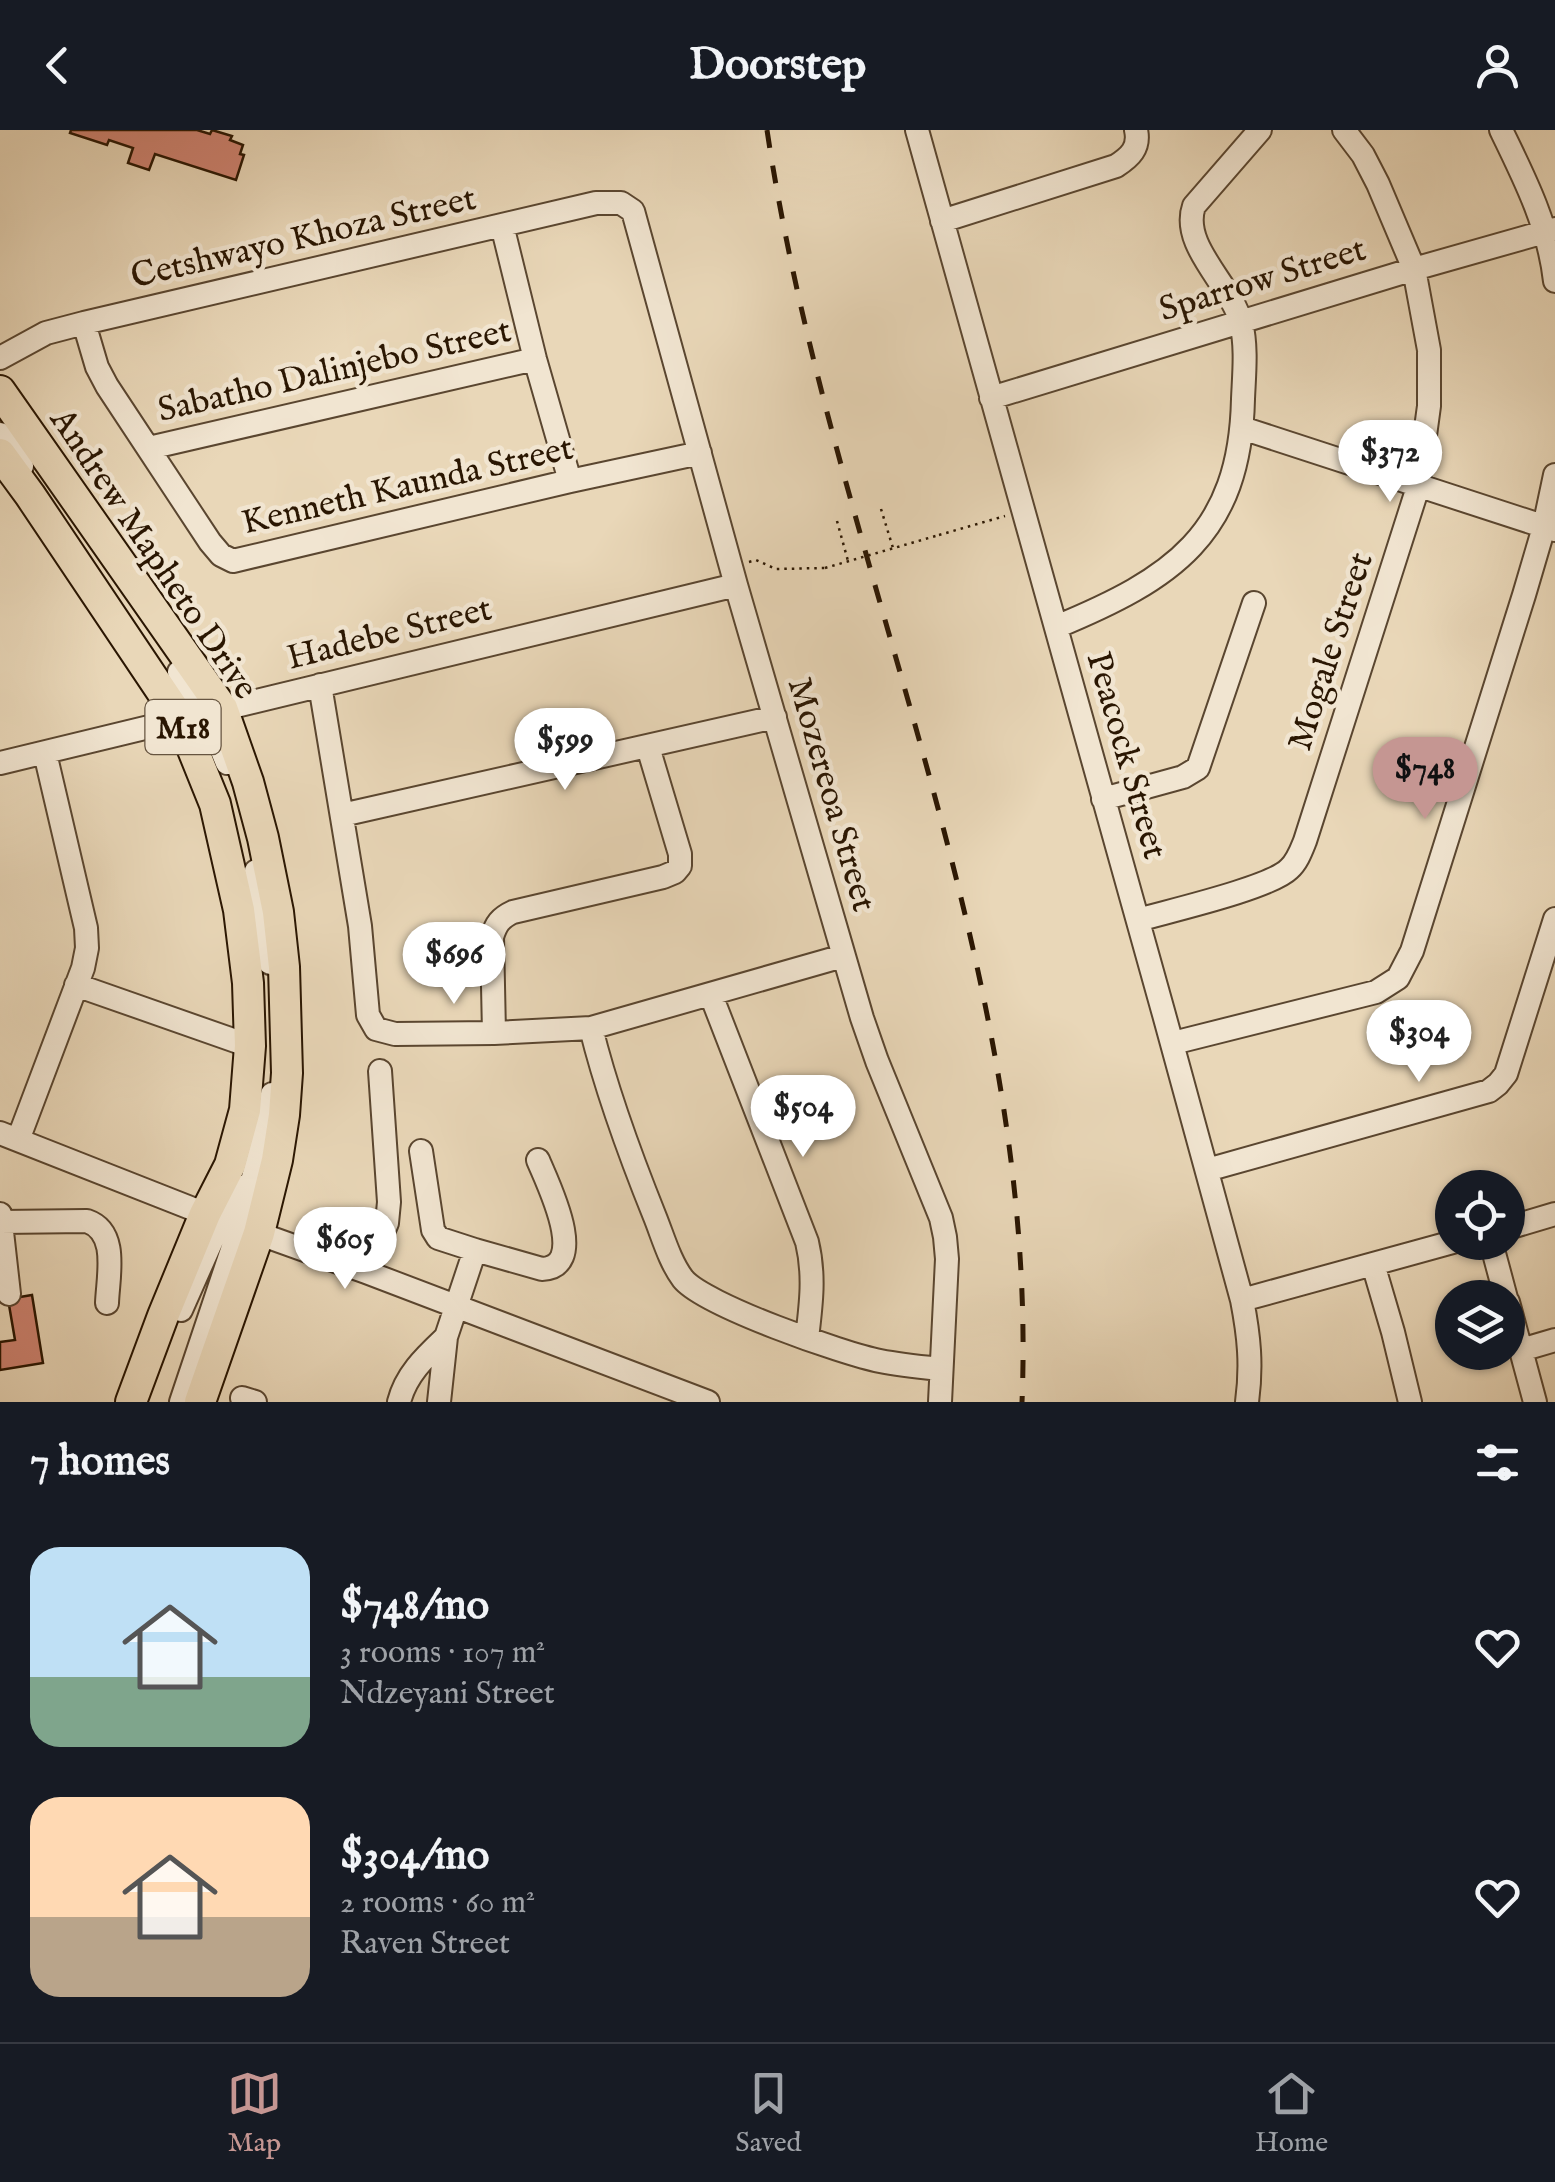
<!DOCTYPE html>
<html lang="en">
<head>
<meta charset="utf-8">
<style>
	body { margin:0; font-family:"IM FELL English",serif; background:#242831; color:#f1f3f6; height:100vh; display:flex; flex-direction:column; font-size:38px; white-space:nowrap }
	* { box-sizing:border-box; margin:0 }
	p { font-size:32px; color:#9ea1a6 }
	.icon { flex:none; width:55px; height:55px; fill:none; stroke:currentColor; stroke-width:2; stroke-linecap:round; stroke-linejoin:round }
	.map { position:relative; height:1272px; overflow:hidden }
	.side { display:flex; flex-direction:column; background:#171b24; flex:1 }
	.side>* { flex:none }
	.tools { position:absolute; left:1435px; top:1040px; display:grid; gap:20px }
	.tools a { display:grid; place-items:center; width:90px; height:90px; border-radius:50%; background:#171b24; box-shadow:0 2px 8px #0004; font-size:50px }
	.price { position:absolute; translate:-50% -85px; padding:0 22px; border-radius:35px; background:#fff; color:#222; font-size:32px; line-height:65px; filter:drop-shadow(0 2px 5px #0008) }
	.price::after { content:''; position:absolute; left:50%; top:60px; width:30px; height:22px; margin-left:-15px; background:inherit; clip-path:polygon(0 0,100% 0,50% 100%) }
	.price.on { background:#c59692; color:#111 }
	ul { padding:0; list-style:none }
	li { display:flex; align-items:center; gap:30px; height:250px; padding:0 30px }
	li span { display:grid; place-items:center; flex:none; width:280px; height:200px; border-radius:30px; color:#555 }
	li>.icon { margin-inline-start:auto }
	span .icon { width:120px; height:120px; fill:#fffc; stroke-width:1 }
	li b { font-size:42px }
	h2 { display:flex; justify-content:space-between; align-items:center; height:120px; padding:0 30px; font-size:42px }
	header { display:flex; justify-content:space-between; align-items:center; height:130px; padding:0 30px; background:#171b24; font-size:45px; font-weight:800 }
	.tab-bar { display:flex; justify-content:space-around; align-items:center; height:140px; border-top:2px solid #363941; background:#171b24; font-size:28px; color:#9ea1a6 }
	.tab-bar a { display:grid; justify-items:center; gap:5px }
	.tab-bar .on { color:#c59692 }
	.map>svg:first-child { display:block }
	.building { fill:#ce8371; stroke:#2a1602; stroke-width:2.5 }
	.lines { fill:none; stroke-linecap:round; stroke-linejoin:round }
	.minor-casing { stroke:#5a4630; stroke-width:26 }
	.major-casing { stroke:#2a1602; stroke-width:34 }
	.path { stroke:#2a1602; stroke-width:2.5; stroke-dasharray:2.5 5; stroke-linecap:butt }
	.minor { stroke:#f1e5d1; stroke-width:22 }
	.major { stroke:#e9d7b8; stroke-width:30 }
	.rail { stroke:#2a1602; stroke-width:5; stroke-dasharray:18 18; stroke-linecap:butt }
	.path-bridge { stroke:#2a1602; stroke-width:2.5; stroke-dasharray:2.5 5; stroke-linecap:butt }
	.labels { text-anchor:middle; stroke-width:9; stroke-linejoin:round; paint-order:stroke }
	.shield { fill:#f1e5d1; stroke:#665440; stroke-width:2.5 }
	.shield-label { font-size:32px; font-weight:bold; fill:#2a1602 }
	.street-label { font-size:35px; fill:#2a1602; stroke:#f1e5d1 }
</style>
</head>
<body>
<header><svg class="icon" aria-label="back" viewBox="0 0 24 24"><path d="M15 5l-7 7 7 7"/></svg>Doorstep<svg class="icon" aria-label="person" viewBox="0 0 24 24"><circle cx="12" cy="8" r="4"/><path d="M4 21q1-7 8-7t8 7"/></svg></header>
<div class="map">
<svg width="1555" height="1272" viewBox="0 0 1555 1272">
	<rect width="100%" height="100%" fill="#e9d7b8"/>
	<filter id="stains"><feTurbulence type="fractalNoise" baseFrequency=".002" numOctaves="4"/><feColorMatrix values="0 0 0 0 .2 0 0 0 0 .09 0 0 0 0 .02 0 0 0 .5 -.17"/></filter>
	<radialGradient id="worn" r=".72"><stop offset=".6" stop-color="#630" stop-opacity="0"/><stop offset="1" stop-color="#630" stop-opacity=".3"/></radialGradient>
	<path class="building" d="M 71,0 L 197,0 L 210,4 L 212,0 L 232,6 L 230,10 L 243,15 L 240,24 L 244,25 L 236,50 L 155,24 L 149,40 L 128,33 L 133,18 L 109,10 L 107,15 L 70,3 Z
		M 32,1165 L 43,1233 L 0,1240 L 0,1212 L 15,1210 L 8,1169 Z"/>
	<g class="lines">
		<g class="minor-casing">
			<path id="minor" d="M 917,0 C 1024,390 1137,779 1242,1170 C 1249,1206 1252,1235 1247,1272
				M 1501,0 C 1525,49 1549,97 1555,151
				M 942,91 L 1116,36 C 1130,27 1140,18 1136,0
				M 502,95 L 535,229 L 570,351
				M 84,193 L 97,237 L 107,256 L 210,412 L 221,425 L 233,431 L 570,351 L 700,323
				M 0,228 L 46,203 L 84,193 L 596,73 L 621,73 L 633,81 L 736,455 L 862,888 L 877,931 L 941,1088 L 945,1107 L 947,1129 L 940,1272
				M 991,268 L 1414,139 L 1555,99
				M 1242,298 L 1555,400
				M 0,304 L 22,336
				M 149,318 L 535,229
				M 1056,497 C 1172,449 1240,405 1243,269 C 1244,245 1247,216 1241,193 C 1232,155 1180,116 1194,76 L 1260,0
				M 179,542 L 206,582 L 227,633
				M 320,555 L 360,796 L 368,885 L 376,899 L 395,904 L 494,903 L 591,898 L 843,826
				M 0,633 L 736,455
				M 1103,669 L 1183,647 L 1198,638 L 1254,473
				M 342,685 L 775,587
				M 256,741 L 270,833
				M 1138,790 C 1169,781 1270,758 1289,739 C 1297,732 1301,721 1305,711 L 1418,357 L 1429,276 L 1429,220 L 1414,139 L 1378,54 L 1363,25 L 1344,0
				M 76,855 L 250,916
				M 711,865 L 807,1112 C 815,1145 811,1175 807,1208
				M 591,898 C 607,963 630,1025 655,1087 C 663,1107 670,1132 683,1149 C 704,1175 844,1224 880,1231 C 900,1235 921,1237 941,1239
				M 494,903 L 492,807 C 496,794 500,788 513,782 L 663,747 L 675,742 L 680,736 L 680,724 L 648,617
				M 1173,913 L 1376,862 L 1398,848 L 1412,821 L 1524,465 L 1544,397 L 1555,345
				M 0,1003 L 221,1090 L 366,1142 L 708,1272
				M 18,1010 L 83,838 L 87,818 L 86,798 L 45,623
				M 421,1021 L 433,1100 L 438,1108 L 475,1120 L 446,1207 L 439,1272
				M 1207,1040 L 1489,961 L 1498,954 L 1506,944 L 1555,789
				M 0,1084 L 9,1164
				M 1,1092 L 87,1091 C 119,1102 108,1146 107,1173
				M 1508,1098 L 1555,1084
				M 1491,1112 L 1506,1168
				M 475,1120 L 542,1139 C 590,1137 547,1052 538,1030
				M 1373,1134 L 1393,1202 L 1410,1272
				M 366,1142 L 387,1093 L 389,1072 L 380,941
				M 1242,1170 L 1453,1112
				M 1508,1172 L 1535,1272
				M 181,1180 L 221,1090 L 233,1053
				M 1521,1220 L 1555,1210
				M 242,1268 L 255,1272
				M 181,1272 L 240,1096 L 268,991 L 272,964
				M 399,1272 C 406,1244 426,1226 446,1207"/>
		</g>
		<g class="major-casing">
			<path id="major" d="M 0,261 L 222,578 L 248,652 L 263,708 L 278,782 L 284,837 L 287,943 L 284,985 L 277,1030 L 259,1103 L 200,1272
				M 0,324 L 30,365 L 181,590 L 215,674 L 239,780 L 248,853 L 250,916 L 245,980 L 230,1035 L 205,1084 L 163,1186 L 131,1272"/>
		</g>
		<path class="path" d="M 881,379 L 893,418
			M 837,391 L 848,431
			M 939,405 L 1005,386
			M 749,432 L 756,430 L 776,439 L 825,438"/>
		<use href="#minor" class="minor"/>
		<use href="#major" class="major"/>
		<path class="rail" d="M 767,0 C 831,428 1040,832 1022,1272"/>
		<path class="path-bridge" d="M 825,438 L 939,405"/>
	</g>
	<g class="labels">
		<rect class="shield" x="145.5" y="570" width="75" height="54" rx="8"/>
		<g class="shield-label">
			<text x="183" y="608">M18</text>
		</g>
		<g class="street-label">
			<text transform="translate(303 106) rotate(-13)" y="12">Cetshwayo Khoza Street</text>
			<text transform="translate(1262 148) rotate(-17)" y="12">Sparrow Street</text>
			<text transform="translate(334 239) rotate(-13)" y="12">Sabatho Dalinjebo Street</text>
			<text transform="translate(407 354) rotate(-13)" y="12">Kenneth Kaunda Street</text>
			<text transform="translate(155 423) rotate(56)" y="12">Andrew Mapheto Drive</text>
			<text transform="translate(389 502) rotate(-14)" y="12">Hadebe Street</text>
			<text transform="translate(1329 521) rotate(-72)" y="12">Mogale Street</text>
			<text transform="translate(1128 625) rotate(74)" y="12">Peacock Street</text>
			<text transform="translate(833 664) rotate(74)" y="12">Mozereoa Street</text>
		</g>
	</g>
	<rect width="100%" height="100%" filter="url(#stains)"/>
	<rect width="100%" height="100%" fill="url(#worn)"/>
</svg>
<div class="tools">
<a><svg class="icon" aria-label="locate" viewBox="0 0 24 24"><circle cx="12" cy="12" r="6"/><path d="M12 2v4M12 18v4M2 12h4M18 12h4"/></svg></a>
<a><svg class="icon" aria-label="layers" viewBox="0 0 24 24"><path d="M12 4l9 5-9 5-9-5zM3 14l9 5 9-5"/></svg></a>
</div>
<b class="price" style="left:1390px;top:375px">$372</b>
<b class="price" style="left:565px;top:663px">$599</b>
<b class="price on" style="left:1425px;top:692px">$748</b>
<b class="price" style="left:454px;top:877px">$696</b>
<b class="price" style="left:1419px;top:955px">$304</b>
<b class="price" style="left:803px;top:1030px">$504</b>
<b class="price" style="left:345px;top:1162px">$605</b>
</div>
<section class="side">
<h2>7 homes<svg class="icon" aria-label="filters" viewBox="0 0 24 24"><path d="M4 7h16M4 17h16"/><circle cx="9" cy="7" r="2"/><circle cx="15" cy="17" r="2"/></svg></h2>
<ul>
<li><span style="background:linear-gradient(#bfe0f5 65%,#7fa58c 0)"><svg class="icon" aria-label="home" viewBox="0 0 24 24"><path d="M3 11l9-7 9 7M6 9v11h12V9"/></svg></span><div><b>$748/mo</b><p>3 rooms · 107 m²</p><p>Ndzeyani Street</p></div><svg class="icon" aria-label="heart" viewBox="0 0 24 24"><path d="M12 20l-8-8c-3-5 5-10 8-4 3-6 11-1 8 4z"/></svg></li>
<li><span style="background:linear-gradient(#ffd9b3 60%,#b9a48a 0)"><svg class="icon" aria-label="home" viewBox="0 0 24 24"><path d="M3 11l9-7 9 7M6 9v11h12V9"/></svg></span><div><b>$304/mo</b><p>2 rooms · 60 m²</p><p>Raven Street</p></div><svg class="icon" aria-label="heart" viewBox="0 0 24 24"><path d="M12 20l-8-8c-3-5 5-10 8-4 3-6 11-1 8 4z"/></svg></li>
</ul>
</section>
<nav class="tab-bar">
<a class="on"><svg class="icon" aria-label="map" viewBox="0 0 24 24"><path d="M3 6l6-2 6 2 6-2v14l-6 2-6-2-6 2zM9 4v14M15 6v14"/></svg>Map</a>
<a><svg class="icon" aria-label="saved" viewBox="0 0 24 24"><path d="M7 4h10v16l-5-4-5 4z"/></svg>Saved</a>
<a><svg class="icon" aria-label="home" viewBox="0 0 24 24"><path d="M3 11l9-7 9 7M6 9v11h12V9"/></svg>Home</a>
</nav>
</body>
</html>
